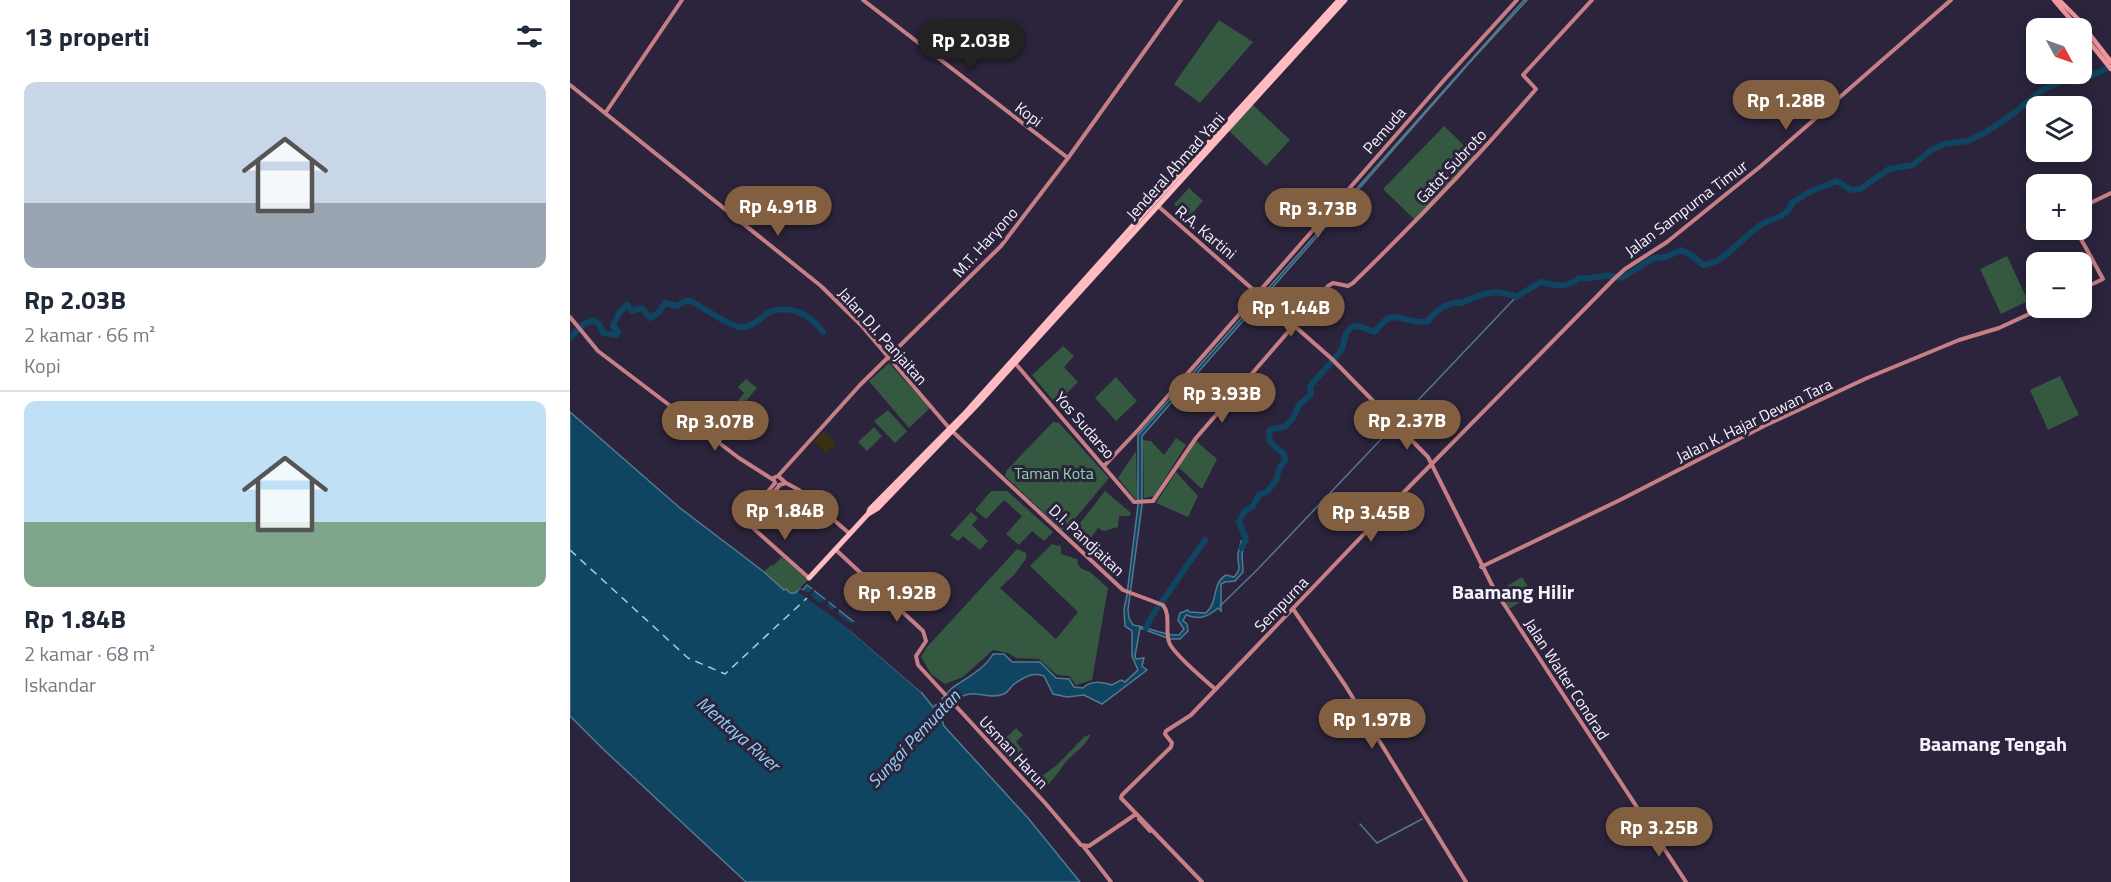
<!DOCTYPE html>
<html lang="id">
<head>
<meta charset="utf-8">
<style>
	body { margin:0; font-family:"Titillium Web",sans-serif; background:#f6f6f7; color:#1f2937; height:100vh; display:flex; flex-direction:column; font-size:22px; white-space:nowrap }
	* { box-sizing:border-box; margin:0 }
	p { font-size:20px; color:#747a83 }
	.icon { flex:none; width:33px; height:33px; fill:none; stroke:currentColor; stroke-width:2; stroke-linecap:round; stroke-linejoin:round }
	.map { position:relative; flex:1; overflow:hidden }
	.sheet { display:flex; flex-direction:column; background:#fff; width:570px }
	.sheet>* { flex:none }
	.needle { width:39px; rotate:130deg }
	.controls { position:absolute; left:1456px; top:18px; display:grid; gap:12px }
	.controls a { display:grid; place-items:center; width:66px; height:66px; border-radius:12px; background:#fff; box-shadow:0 3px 15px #0003; font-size:30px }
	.price { position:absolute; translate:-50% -51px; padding:0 14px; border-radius:21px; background:#815f40; color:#fff; font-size:20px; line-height:39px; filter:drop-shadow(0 2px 3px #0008) }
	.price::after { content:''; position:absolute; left:50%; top:36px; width:18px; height:14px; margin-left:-9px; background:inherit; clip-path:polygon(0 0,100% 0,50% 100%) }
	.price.current { background:#222; color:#fff }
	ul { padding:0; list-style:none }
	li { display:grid; align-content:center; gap:12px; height:318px; padding:0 24px }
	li+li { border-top:2px solid #e0e1e3 }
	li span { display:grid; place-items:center; height:186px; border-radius:12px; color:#555 }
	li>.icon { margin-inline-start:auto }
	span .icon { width:108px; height:108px; fill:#fffc; stroke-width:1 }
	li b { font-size:26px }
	h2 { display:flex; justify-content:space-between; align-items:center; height:72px; padding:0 24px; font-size:26px }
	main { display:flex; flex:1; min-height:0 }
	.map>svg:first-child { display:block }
	.green { fill:#355841 }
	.sand { fill:#38300f }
	.water { fill:#0f4560; stroke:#54798f; stroke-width:1.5 }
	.pier { fill:#2b243c }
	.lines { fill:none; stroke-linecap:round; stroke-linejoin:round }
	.stream { stroke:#54798f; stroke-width:1.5 }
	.river { stroke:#0f4560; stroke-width:6 }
	.ferry { stroke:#94d0f6; stroke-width:1.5; stroke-dasharray:8 6; stroke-linecap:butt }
	.secondary { stroke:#c67f85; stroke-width:4 }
	.primary { stroke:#f2969e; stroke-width:4.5 }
	.highway { stroke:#ffbbc0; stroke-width:5 }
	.labels { text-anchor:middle; stroke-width:6; stroke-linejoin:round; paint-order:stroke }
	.street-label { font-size:16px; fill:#f6f3fd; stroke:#2b243c }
	.park-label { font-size:16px; fill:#8ad4a4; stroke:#2b243c }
	.water-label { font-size:18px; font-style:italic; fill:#94d0f6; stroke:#2b243c }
	.quarter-label { font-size:20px; font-weight:bold; fill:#f6f3fd; stroke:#2b243c }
</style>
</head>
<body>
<main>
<section class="sheet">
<h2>13 properti<svg class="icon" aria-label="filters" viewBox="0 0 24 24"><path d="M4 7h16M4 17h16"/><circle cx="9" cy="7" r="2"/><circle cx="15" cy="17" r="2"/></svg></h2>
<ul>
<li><span style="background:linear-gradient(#c9d6e8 65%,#9aa5b1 0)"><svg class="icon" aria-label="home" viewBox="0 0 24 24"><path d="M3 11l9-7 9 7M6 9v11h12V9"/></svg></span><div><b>Rp 2.03B</b><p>2 kamar · 66 m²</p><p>Kopi</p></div></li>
<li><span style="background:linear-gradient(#bfe0f5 65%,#7fa58c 0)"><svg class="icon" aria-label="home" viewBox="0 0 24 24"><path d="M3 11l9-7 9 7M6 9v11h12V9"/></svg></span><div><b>Rp 1.84B</b><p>2 kamar · 68 m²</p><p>Iskandar</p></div></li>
</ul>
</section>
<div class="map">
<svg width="1541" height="882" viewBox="0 0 1541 882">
	<rect width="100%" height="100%" fill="#2b243c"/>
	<path class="green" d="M 649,20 L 683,42 L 630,103 L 604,84 Z
		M 682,104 L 720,140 L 696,166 L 658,130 Z
		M 874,126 L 906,157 L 845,220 L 813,189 Z
		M 619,188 L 633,201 L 619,217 L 604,204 Z
		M 1437,256 L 1458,301 L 1431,314 L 1410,269 Z
		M 493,346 L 504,356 L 494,367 L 508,382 L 486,404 L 462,375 Z
		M 319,363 L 360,408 L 339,428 L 299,381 Z
		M 1490,376 L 1509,415 L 1478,430 L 1460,390 Z
		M 546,377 L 567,401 L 546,421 L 525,398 Z
		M 176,379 L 187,388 L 169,409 L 164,405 L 174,393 L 168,387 Z
		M 318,410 L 337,431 L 325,443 L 304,421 Z
		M 483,422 L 489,423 L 539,478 L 498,527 L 492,530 L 435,476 L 437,470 Z
		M 304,427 L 312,436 L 297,451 L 288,442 Z
		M 606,438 L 616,445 L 584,496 L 574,498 L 573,440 L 581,441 L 594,455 Z
		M 626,441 L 647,459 L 632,489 L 608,467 Z
		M 566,451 L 567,499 L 565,499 L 548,478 Z
		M 606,472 L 628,496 L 618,517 L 586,503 Z
		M 421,491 L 437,491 L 483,532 L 474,541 L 462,531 L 449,545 L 436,534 L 452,516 L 434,500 L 416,519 L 405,510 Z
		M 535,491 L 561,513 L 559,516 L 549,516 L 548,527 L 534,531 L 528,528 L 514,547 L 500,536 Z
		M 401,512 L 408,518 L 402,525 L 418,541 L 410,550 L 393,536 L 388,541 L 380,535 Z
		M 482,544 L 488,546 L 491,545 L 491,554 L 507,559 L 508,565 L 512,569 L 520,572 L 538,588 L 522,680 L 506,685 L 499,676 L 487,675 L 469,659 L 446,658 L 438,653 L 423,650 L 393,677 L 375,684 L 361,674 L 351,657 L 357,647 L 447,549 L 456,553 L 456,559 L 444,575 L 430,588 L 486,639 L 508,612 L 460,566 Z
		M 212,557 L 238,580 L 225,593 L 220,593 L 216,589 L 214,591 L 194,572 L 201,565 L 203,566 Z
		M 952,577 L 963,594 L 939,609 L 928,591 Z
		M 446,728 L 453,735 L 446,742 L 454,751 L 442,763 L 426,747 Z
		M 521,734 C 514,749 504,752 495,763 C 487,775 481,782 470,793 L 461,784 L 487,765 L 514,737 Z"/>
	<path class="sand" d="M 255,431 L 266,444 L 256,453 L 243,441 Z"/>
	<path class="water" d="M 954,0 L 957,0 L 902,60 L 572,436 L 572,505 L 558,610 L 559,618 L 563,625 C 580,627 592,636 609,635 L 614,629 L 608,620 L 610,613 L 618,610 L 619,612 L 636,613 C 649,601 641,584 656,575 L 664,577 C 672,568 668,567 668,557 C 667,553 671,546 671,541 L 676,543 L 672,553 L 673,572 L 665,581 L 655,582 L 651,584 L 651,611 L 648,608 C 638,617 629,620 616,615 L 613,621 L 617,624 L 618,631 L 610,639 L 600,639 L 570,628 L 565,656 L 566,659 L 574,658 L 572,666 L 577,670 L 532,704 L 514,695 L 497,697 L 483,694 L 474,676 C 461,672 455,677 444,684 C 440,687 439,692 434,694 C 425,698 415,695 406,694 C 392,692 378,705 371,716 L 374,726 L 458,818 L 510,882 L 176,882 L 33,749 L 0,716 L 0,412 L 110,508 L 194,572 L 214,590 L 216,589 L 220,593 L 225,593 L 230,589 L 233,590 L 237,585 L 284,622 L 280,630 L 351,692 L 363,707 C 372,701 378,689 388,684 C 399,677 417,666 423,654 L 434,654 L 442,662 L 470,662 L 486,678 L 499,679 L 504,687 L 513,688 C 521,680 531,682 542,685 L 551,680 L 555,682 L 568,670 L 562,656 L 562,631 L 555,626 L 554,609 L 557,595 L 568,505 L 568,435 Z"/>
	<path class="pier" d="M 243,588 L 245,589 L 241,595 L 243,598 L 250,603 L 256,599 L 259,601 L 257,606 L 262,610 L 267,607 L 269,609 L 268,614 L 280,623 L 286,621 L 284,629 L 353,690 L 351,692 L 270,622 L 228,592 L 230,589 L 239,593 Z"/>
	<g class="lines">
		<path class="stream" d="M 650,606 L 688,569 L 946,297
			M 790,824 L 807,843 L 852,819"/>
		<path class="river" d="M 0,338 L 13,325 L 23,320 L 29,324 L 33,333 L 46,335 L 48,332 L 43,326 L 49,313 L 57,305 L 62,311 L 72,308 L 80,318 L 88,313 L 95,303 L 107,306 L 115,301 L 121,301 C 132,307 161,327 171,327 C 183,328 190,317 200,312 C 220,304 241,315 253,332
			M 672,548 L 676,539 L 669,522 L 674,512 L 683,506 L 689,495 L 698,491 L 706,480 L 709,469 L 715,460 L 714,454 C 705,446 696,443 700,430 L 716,426 L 723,418 L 729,405 L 741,394 L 740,386 L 767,356 L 772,349 L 776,333 L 782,327 L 789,326 L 804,332 C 809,328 813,321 819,318 C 829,314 844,325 858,321 C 865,311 878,301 891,303 C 910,294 926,288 946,297 L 971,282 C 987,286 995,289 1009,278 C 1024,280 1037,272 1051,278 L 1084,258 L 1096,257 L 1111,250 L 1124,257 L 1133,265 C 1157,263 1175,232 1196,222 C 1207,217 1218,216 1222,203 L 1241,191 L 1267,181 L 1281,190 L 1290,189 L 1319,169 L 1343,165 L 1361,150 L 1374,144 L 1398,141 L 1416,132 L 1443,114 L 1468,93 L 1478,87 L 1496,80 L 1506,82 L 1541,67
			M 576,628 L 582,616 L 635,540"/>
		<path class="ferry" d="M 0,550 L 118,658 L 155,674 L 237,598"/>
		<path class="secondary" d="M 293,0 L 498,158
			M 0,85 L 251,286 L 291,325 L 380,429
			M 36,112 L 112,0
			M 588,206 L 762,359 L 858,457 L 924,589 L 1116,882
			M 1512,207 L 1541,193
			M 1506,230 L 1533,279 L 1512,289
			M 0,317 L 28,351 L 169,458 L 202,479
			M 445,363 L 564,502 L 583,501 L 626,438 L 758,286 L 763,283 L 778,286 L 783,283 C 847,221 908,157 966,89 L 953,75 L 1022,0
			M 382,431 L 553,590 L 593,605 C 601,615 595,631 599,642 C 602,653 635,680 645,689
			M 534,466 L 569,429 L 875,79 L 947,0
			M 208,476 L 216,483 L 209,485
			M 205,483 L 203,478 L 208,476 L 290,385 L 431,246 L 498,158 L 611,0
			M 205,483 L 174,520 L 239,578
			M 216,483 L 229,490 L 280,534
			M 177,523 L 210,485
			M 265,549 L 353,631 L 356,641 L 346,656 L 348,665 L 476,804 L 511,845 L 519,846 L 566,814
			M 911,567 L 1050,500 L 1194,426 L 1297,378 L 1389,340 L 1429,328 L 1472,308
			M 723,609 L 775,685 L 896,882
			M 569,819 L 580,831
			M 514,847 L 541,882
			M 632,882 L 551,798 L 552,795 L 601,747 L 602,743 L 595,734 L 596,731 L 621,715 L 836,490 L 1044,279 L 1055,269 L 1097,242 L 1191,166 L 1381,0"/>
		<path class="primary" d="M 1484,0 L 1508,28
			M 1489,0 L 1508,19 L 1541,62
			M 1512,33 L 1541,69"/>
		<path class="highway" d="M 298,514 L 308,508 L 407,405 L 775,0
			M 239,578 L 298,514 L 300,509 L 396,412 L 576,211 L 769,0"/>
	</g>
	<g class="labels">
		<g class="street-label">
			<text transform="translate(459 114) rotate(37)" y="6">Kopi</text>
			<text transform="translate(814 130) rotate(-49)" y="6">Pemuda</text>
			<text transform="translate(605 166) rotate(-48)" y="6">Jenderal Ahmad Yani</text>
			<text transform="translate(881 166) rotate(-47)" y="6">Gatot Subroto</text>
			<text transform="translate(1116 208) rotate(-37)" y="6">Jalan Sampurna Timur</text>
			<text transform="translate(636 232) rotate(40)" y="6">R.A. Kartini</text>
			<text transform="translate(415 242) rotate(-48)" y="6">M.T. Haryono</text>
			<text transform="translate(313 336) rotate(48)" y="6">Jalan D.I. Panjaitan</text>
			<text transform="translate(1184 420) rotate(-26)" y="6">Jalan K. Hajar Dewan Tara</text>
			<text transform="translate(515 425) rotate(49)" y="6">Yos Sudarso</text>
			<text transform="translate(517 540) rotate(43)" y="6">D.I. Pandjaitan</text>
			<text transform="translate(711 604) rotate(-46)" y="6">Sempurna</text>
			<text transform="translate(997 679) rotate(57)" y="6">Jalan Walter Condrad</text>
			<text transform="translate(444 752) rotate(47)" y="6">Usman Harun</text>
		</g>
		<g class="park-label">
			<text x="484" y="479">Taman Kota</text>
		</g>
		<g class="water-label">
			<text transform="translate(168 734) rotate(41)" y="6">Mentaya River</text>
			<text transform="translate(344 739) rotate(-47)" y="6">Sungai Pemuatan</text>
		</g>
		<g class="quarter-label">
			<text x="943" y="599">Baamang Hilir</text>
			<text x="1423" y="751">Baamang Tengah</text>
		</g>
	</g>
</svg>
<div class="controls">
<a><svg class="needle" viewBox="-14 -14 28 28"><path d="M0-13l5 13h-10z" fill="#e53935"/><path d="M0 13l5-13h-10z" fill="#747a83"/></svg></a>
<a><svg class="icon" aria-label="layers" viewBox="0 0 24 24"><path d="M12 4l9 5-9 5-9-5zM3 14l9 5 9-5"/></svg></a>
<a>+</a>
<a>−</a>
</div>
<b class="price current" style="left:401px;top:71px">Rp 2.03B</b>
<b class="price" style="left:1216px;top:131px">Rp 1.28B</b>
<b class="price" style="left:208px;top:237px">Rp 4.91B</b>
<b class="price" style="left:748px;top:239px">Rp 3.73B</b>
<b class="price" style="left:721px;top:338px">Rp 1.44B</b>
<b class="price" style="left:652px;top:424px">Rp 3.93B</b>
<b class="price" style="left:837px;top:451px">Rp 2.37B</b>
<b class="price" style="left:145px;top:452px">Rp 3.07B</b>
<b class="price" style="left:215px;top:541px">Rp 1.84B</b>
<b class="price" style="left:801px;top:543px">Rp 3.45B</b>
<b class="price" style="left:327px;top:623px">Rp 1.92B</b>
<b class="price" style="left:802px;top:750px">Rp 1.97B</b>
<b class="price" style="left:1089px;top:858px">Rp 3.25B</b>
</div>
</main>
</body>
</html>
